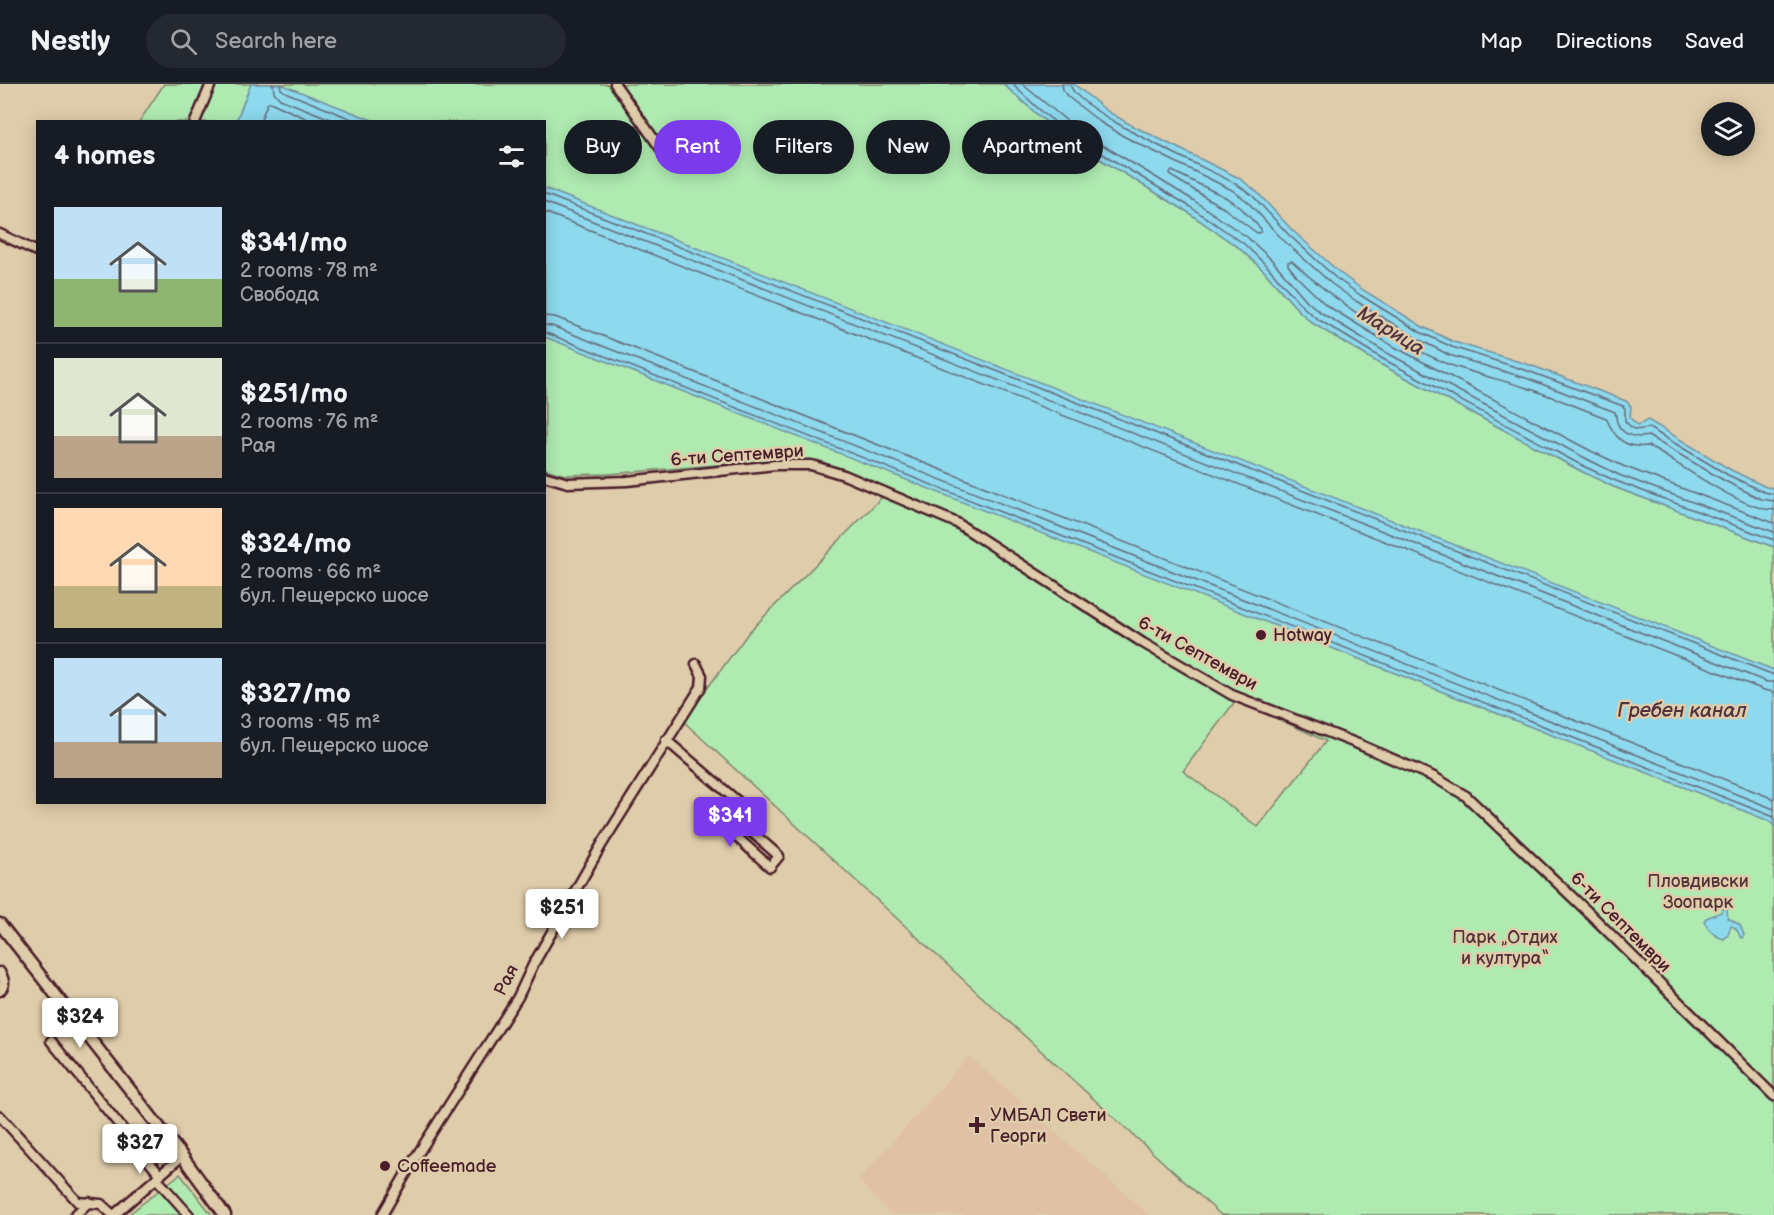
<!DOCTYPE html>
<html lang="en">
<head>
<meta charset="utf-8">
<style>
	body { margin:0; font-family:"Balsamiq Sans",sans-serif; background:#242831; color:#f1f3f6; height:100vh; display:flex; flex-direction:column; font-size:22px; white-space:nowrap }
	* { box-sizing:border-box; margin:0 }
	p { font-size:20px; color:#9ea1a6 }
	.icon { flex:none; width:33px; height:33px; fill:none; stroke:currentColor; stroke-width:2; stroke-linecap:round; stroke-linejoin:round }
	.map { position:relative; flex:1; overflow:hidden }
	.drawer { position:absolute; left:36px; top:36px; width:510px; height:684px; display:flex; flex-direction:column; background:#171b24; border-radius:0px; box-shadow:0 3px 15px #0003 }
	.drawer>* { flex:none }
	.guide { position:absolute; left:564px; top:36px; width:570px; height:54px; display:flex; gap:12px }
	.controls { position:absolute; left:1701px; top:18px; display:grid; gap:12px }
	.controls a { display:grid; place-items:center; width:54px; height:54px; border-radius:50%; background:#171b24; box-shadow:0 3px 15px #0003; font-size:30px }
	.price { position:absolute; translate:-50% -51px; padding:0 14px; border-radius:6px; background:#fff; color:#222; font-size:20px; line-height:39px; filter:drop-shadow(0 2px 3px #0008) }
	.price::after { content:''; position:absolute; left:50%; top:36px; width:18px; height:14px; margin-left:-9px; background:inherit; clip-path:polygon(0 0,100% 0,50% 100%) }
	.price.current { background:#7c3aed; color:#fff }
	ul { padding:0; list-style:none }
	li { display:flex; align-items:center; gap:18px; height:150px; padding:0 18px }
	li+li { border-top:2px solid #363941 }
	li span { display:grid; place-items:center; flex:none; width:168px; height:120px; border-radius:0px; color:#555 }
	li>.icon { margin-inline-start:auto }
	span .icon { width:72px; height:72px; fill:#fffc; stroke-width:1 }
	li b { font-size:26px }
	h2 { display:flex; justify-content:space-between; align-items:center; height:72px; padding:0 18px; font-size:26px }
	.chip { padding:0 21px; border-radius:27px; background:#171b24; box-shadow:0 3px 15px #0003; font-size:21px; line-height:54px }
	.chip.current { background:#7c3aed; color:#fff }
	header { display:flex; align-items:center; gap:36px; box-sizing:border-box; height:84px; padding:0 30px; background:#171b24; border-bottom:2px solid #363941 }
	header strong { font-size:28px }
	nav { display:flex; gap:33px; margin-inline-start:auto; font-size:21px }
	.search { width:420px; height:54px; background:#242831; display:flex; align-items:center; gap:15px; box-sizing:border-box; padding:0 21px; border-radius:33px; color:#9ea1a6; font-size:22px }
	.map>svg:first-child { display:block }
	.built { fill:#e0c1a5 }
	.green { fill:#afebb1; stroke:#7c856e; stroke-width:1.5; fill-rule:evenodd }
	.water { fill:#8dd9ed; stroke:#728f9f; stroke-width:1.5 }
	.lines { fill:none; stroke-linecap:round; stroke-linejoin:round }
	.shore { stroke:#656979; stroke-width:1.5 }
	.minor-casing { stroke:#4a1f2b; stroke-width:13 }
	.major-casing { stroke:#4a1f2b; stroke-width:15 }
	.minor { stroke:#dfccaa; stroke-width:8 }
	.major { stroke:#dfccaa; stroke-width:10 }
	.poi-dot { fill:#4a1f2b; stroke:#dfccaa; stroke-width:2 }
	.labels { text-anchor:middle; stroke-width:5; stroke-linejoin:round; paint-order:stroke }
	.street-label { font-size:18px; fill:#4a1f2b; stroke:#dfccaa }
	.poi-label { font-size:18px; fill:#4a1f2b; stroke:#dfccaa; text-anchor:start }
	.park-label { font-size:18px; fill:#543338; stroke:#dfccaa }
	.water-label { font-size:20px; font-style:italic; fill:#51323e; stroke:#dfccaa }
</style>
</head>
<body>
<header>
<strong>Nestly</strong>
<div class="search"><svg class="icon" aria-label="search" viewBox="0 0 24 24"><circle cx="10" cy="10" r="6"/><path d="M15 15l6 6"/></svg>Search here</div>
<nav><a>Map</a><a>Directions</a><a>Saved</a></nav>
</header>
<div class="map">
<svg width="1774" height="1131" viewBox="0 0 1774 1131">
	<rect width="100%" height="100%" fill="#dfccaa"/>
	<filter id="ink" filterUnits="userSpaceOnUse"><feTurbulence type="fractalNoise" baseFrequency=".0167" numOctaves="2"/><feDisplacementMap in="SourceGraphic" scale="12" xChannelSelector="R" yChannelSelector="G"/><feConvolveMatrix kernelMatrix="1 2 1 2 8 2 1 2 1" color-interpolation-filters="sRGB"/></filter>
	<g filter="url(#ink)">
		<path class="built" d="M 969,972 L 1149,1131 L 891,1131 L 859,1096 Z"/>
		<path class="green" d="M 164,0 L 1003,0 L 1039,32 L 1070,57 L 1186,127 L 1239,164 L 1263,186 L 1298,226 L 1312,239 L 1380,280 L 1581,387 L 1614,403 L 1774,463 L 1774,1131 L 1221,1131 L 994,924 L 683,637 L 749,548 L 890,405 L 818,376 L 763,377 L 608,390 L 565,391 L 545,385 L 544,38 L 139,38 ZM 1236,616 L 1326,657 L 1258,743 L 1183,687 Z
			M 180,1090 L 212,1131 L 128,1131 Z"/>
		<path class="water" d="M 251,0 L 280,0 L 375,37 L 236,37 Z
			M 1003,0 L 1074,0 L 1107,27 L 1131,41 L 1239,94 L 1256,107 L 1292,146 L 1340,189 L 1363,206 L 1423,243 L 1454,258 L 1530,281 L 1626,317 L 1631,322 L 1630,334 L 1638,341 L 1648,336 L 1731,386 L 1766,403 L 1774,404 L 1774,463 L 1614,403 L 1581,387 L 1380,280 L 1312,239 L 1298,226 L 1263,186 L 1239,164 L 1186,127 L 1070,57 L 1039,32 Z
			M 544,104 L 1774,586 L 1774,742 L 1769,737 L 545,253 Z
			M 1728,814 L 1730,816 L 1727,827 L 1728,834 L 1740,841 L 1744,851 L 1742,854 L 1740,853 C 1739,849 1736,843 1731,842 L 1728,851 L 1724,855 C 1715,853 1707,845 1704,837 L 1706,834 L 1721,828 L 1726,816 Z"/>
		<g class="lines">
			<path class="shore" d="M 273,0 L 274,8 L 280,15 L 338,38
				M 280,0 L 281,5 L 285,8 L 359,38
				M 1012,0 L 1042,28 L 1073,52 L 1189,122 L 1243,159 L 1267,182 L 1302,222 L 1316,234 L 1383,275 L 1583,382 L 1616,397 L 1774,456
				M 1022,0 L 1078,46 L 1193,116 L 1247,153 L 1273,177 L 1307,217 L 1320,228 L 1387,269 L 1587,375 L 1619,391 L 1774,448
				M 1062,0 L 1063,6 L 1067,12 L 1100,38 L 1125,53 L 1232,106 L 1247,117 L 1283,156 L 1332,200 L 1356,217 L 1416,254 L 1449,271 L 1526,294 L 1615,328 C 1616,331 1616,335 1617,338 C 1622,352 1637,355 1648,352 L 1725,397 L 1761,415 L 1774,417
				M 1070,0 C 1073,26 1209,85 1236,100 L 1252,111 L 1288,150 L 1336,194 L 1360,211 L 1420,248 L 1452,263 L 1528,287 L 1623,322 L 1625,325 L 1625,337 C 1635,348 1636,346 1649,344 L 1728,391 L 1764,408 L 1774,410
				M 260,38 L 267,20 L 270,18 L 314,38
				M 1172,87 L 1227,114 L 1241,124 L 1261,145 L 1261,148 L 1257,149 L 1225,125 L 1171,92 L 1170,89 Z
				M 544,110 L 1774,591
				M 544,118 L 1767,598 L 1774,598
				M 544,128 L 1764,606 L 1774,608
				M 544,232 L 555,233 L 1774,715
				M 544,241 L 552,242 L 1774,725
				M 544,248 L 1774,733
				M 1774,426 C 1740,425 1679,379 1648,362 C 1624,365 1615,354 1606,334 C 1579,324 1552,312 1524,303 C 1498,295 1471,289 1445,279 C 1392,256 1334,217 1292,177 L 1288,178 L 1288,181 L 1298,194 L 1326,221 L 1391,261 L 1457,296 L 1591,367 L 1623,382 L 1774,439"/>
			<g class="minor-casing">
				<path id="minor" d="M 615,0 L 663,68 C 679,79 684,81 701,71
					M 195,38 L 211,0
					M 0,150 L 38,168
					M 544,392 L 568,399 L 627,397 L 775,381 L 811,381 L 844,391 L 957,439 L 1143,559 L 1232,611 L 1358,660 L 1434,693 L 1466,712 L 1588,828 L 1774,1012
					M 666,656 L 743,722 L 745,728 L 730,747 L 770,783 L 779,772 L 738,736
					M 0,888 C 4,894 6,901 0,907
					M 51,957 L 160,1091
					M 0,1032 L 78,1118 L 101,1120 L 113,1131
					M 156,1094 L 189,1131
					M 75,1131 L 89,1118
					M 114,1131 L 182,1072
					M 382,1131 L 414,1076 L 518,913 L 533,881 L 602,760 L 701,603 L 702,592 L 696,580"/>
			</g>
			<g class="major-casing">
				<path id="major" d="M 0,840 L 182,1072 L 225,1131"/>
			</g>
			<use href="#minor" class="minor"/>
			<use href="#major" class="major"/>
		</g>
	</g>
	<g class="poi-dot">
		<circle cx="1261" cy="551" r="6"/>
		<path d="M974 1032h6v6h6v6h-6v6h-6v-6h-6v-6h6z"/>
		<circle cx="385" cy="1082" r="6"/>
	</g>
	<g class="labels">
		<g class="street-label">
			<text transform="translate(737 371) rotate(-4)" y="6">6-ти Септември</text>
			<text transform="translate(1198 569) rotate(29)" y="6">6-ти Септември</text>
			<text transform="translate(1621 838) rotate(45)" y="6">6-ти Септември</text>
			<text transform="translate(506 896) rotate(-63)" y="6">Рая</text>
		</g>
		<g class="poi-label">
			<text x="1273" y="557">Hotway</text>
			<text x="990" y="1037">УМБАЛ Свети<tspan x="990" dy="21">Георги</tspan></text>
			<text x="397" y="1088">Coffeemade</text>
		</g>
		<g class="park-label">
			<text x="1698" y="803">Пловдивски<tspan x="1698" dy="21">Зоопарк</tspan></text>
			<text x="1505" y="859">Парк „Отдих<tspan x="1505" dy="21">и култура“</tspan></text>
		</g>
		<g class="water-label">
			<text transform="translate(1391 246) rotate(32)" y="7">Марица</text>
			<text x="1682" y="633">Гребен канал</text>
		</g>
	</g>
</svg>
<div class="controls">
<a><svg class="icon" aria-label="layers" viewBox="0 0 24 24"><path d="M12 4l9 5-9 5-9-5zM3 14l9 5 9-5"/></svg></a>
</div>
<b class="price current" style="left:730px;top:764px">$341</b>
<b class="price" style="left:562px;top:856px">$251</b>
<b class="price" style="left:80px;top:965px">$324</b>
<b class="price" style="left:140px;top:1091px">$327</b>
<div class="guide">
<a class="chip">Buy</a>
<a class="chip current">Rent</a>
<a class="chip">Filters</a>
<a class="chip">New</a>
<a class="chip">Apartment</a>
</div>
<section class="drawer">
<h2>4 homes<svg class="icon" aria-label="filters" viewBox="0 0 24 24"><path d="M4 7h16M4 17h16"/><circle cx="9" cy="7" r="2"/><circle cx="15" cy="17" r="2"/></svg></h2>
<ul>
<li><span style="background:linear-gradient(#bfe0f5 60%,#8fb573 0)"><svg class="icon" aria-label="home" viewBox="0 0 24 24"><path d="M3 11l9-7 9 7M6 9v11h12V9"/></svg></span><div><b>$341/mo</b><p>2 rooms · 78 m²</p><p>Свобода</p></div></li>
<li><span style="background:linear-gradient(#dfe7d0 65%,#b9a48a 0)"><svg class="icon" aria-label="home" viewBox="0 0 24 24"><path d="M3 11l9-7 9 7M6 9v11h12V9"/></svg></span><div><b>$251/mo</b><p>2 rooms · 76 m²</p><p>Рая</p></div></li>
<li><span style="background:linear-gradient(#ffd9b3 65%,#c2b280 0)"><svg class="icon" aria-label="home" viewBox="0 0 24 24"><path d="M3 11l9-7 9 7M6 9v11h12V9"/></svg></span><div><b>$324/mo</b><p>2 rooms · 66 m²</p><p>бул. Пещерско шосе</p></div></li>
<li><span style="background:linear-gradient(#bfe0f5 70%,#b9a48a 0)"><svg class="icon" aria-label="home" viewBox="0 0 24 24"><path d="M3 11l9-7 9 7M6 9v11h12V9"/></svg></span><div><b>$327/mo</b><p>3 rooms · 95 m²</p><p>бул. Пещерско шосе</p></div></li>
</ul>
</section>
</div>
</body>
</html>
